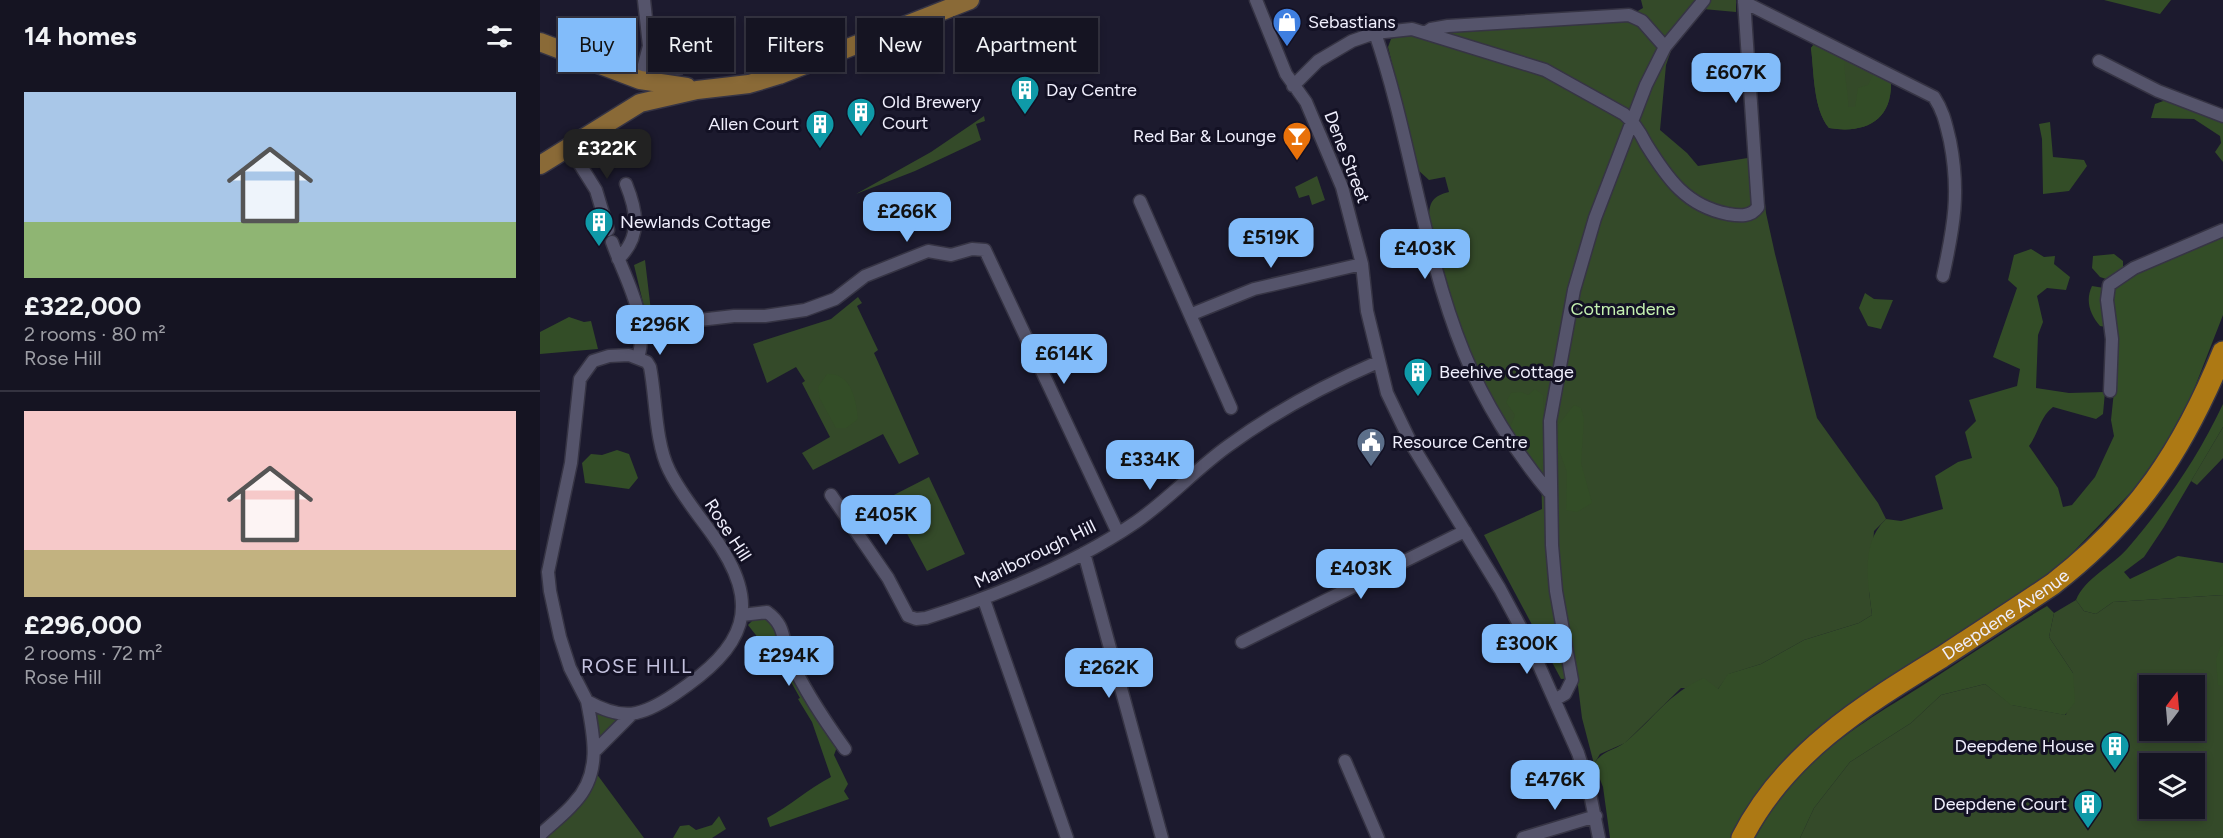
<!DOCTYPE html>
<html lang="en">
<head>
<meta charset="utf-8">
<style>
	body { margin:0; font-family:Figtree,sans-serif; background:#1e1d2a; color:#f1f3f6; height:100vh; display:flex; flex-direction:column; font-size:22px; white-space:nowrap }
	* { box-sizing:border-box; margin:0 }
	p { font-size:20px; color:#9d9ea5 }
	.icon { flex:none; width:33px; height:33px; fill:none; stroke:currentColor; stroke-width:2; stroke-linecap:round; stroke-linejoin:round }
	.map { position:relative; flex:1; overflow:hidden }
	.sheet { display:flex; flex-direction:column; background:#151422; width:540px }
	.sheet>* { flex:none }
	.hud { position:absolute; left:18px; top:18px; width:570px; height:54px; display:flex; gap:12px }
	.needle { width:39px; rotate:16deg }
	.fabs { position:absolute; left:1599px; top:675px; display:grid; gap:12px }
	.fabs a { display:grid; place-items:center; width:66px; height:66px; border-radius:0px; background:#151422; box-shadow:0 3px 9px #0003,0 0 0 2px #343340; font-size:30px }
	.price { position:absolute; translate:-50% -51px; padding:0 14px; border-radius:12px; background:#82bcfa; color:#111; font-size:20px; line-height:39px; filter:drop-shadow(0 2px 3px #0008) }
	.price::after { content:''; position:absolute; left:50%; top:36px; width:18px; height:14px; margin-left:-9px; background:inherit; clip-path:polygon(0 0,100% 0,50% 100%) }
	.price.current { background:#222; color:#fff }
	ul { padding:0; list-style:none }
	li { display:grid; align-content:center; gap:12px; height:318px; padding:0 24px }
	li+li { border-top:2px solid #343340 }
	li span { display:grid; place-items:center; height:186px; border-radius:0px; color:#555 }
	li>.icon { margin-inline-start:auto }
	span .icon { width:108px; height:108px; fill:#fffc; stroke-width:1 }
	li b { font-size:26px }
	h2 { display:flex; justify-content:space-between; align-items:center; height:72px; padding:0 24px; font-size:26px }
	.chip { padding:0 21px; border-radius:0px; background:#151422; box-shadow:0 3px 9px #0003,0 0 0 2px #343340; font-size:21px; line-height:54px }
	.chip.current { background:#82bcfa; color:#111 }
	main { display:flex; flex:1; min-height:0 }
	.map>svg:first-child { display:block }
	.green { fill:#344a29; fill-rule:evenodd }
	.forest { fill:#334d27 }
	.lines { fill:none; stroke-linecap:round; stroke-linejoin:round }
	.street-tunnel { stroke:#3c3a4d; stroke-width:12; stroke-dasharray:12 6; stroke-linecap:butt }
	.street-casing { stroke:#363444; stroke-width:15 }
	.primary-casing { stroke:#363444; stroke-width:21 }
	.highway-casing { stroke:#363444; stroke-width:24 }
	.street { stroke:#55546b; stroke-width:12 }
	.primary { stroke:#8a6a37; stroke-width:18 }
	.highway { stroke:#ad7914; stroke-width:21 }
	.labels { text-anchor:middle; stroke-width:6; stroke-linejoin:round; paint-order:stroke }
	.poi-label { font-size:18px; fill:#f0effd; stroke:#131124; text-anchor:start }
	.street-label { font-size:18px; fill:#f0effd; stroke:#131124 }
	.park-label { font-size:18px; fill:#c5f2b1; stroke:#131124 }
	.neighbourhood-label { font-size:20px; letter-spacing:1.5px; fill:#c4c2de; stroke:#131124 }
</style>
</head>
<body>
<main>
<section class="sheet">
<h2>14 homes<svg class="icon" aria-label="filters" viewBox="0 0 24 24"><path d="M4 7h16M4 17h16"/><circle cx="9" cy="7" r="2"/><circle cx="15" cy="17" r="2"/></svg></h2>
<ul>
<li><span style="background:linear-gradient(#a9c7e8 70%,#8fb573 0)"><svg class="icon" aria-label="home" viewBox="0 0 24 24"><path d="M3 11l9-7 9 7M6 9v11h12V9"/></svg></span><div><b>£322,000</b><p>2 rooms · 80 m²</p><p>Rose Hill</p></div></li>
<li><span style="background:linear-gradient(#f6c9c9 75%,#c2b280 0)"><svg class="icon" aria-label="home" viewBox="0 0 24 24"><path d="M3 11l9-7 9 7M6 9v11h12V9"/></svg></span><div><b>£296,000</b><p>2 rooms · 72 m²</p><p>Rose Hill</p></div></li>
</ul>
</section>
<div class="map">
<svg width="1683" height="838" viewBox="0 0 1683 838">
	<rect width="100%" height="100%" fill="#1c1a2e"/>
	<path class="green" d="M 1101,0 L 1196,0 L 1196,12 L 1163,9 L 1132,48 L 1126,65 L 1120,130 L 1147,153 L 1158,166 L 1220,156 L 1226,213 L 1235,254 L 1277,418 L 1338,503 L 1346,519 L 1334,531 L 1329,591 L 1332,615 L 1319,623 L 1264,640 L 1221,664 L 1189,674 L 1178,689 L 1141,688 L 1085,743 L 1060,754 L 1054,764 L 1042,718 L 1037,678 L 1021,679 L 944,535 L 1002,509 L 1001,471 L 994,467 L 947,394 L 920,328 L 889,218 C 889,202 893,196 909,192 L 905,177 L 889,180 L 878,170 L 848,47 L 851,39 L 860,35 L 1082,20 L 1103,8 Z
		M 1274,44 L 1351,82 C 1352,121 1325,134 1289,128 C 1273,109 1274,71 1271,48 Z
		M 444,116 L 445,121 L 436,124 L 441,140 L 375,171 L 316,194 L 391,152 Z
		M 777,176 L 785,200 L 772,205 L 769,195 L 759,198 L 755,187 Z
		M 105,260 L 111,311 L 105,311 L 94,265 Z
		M 318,297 L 322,303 L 317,306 L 338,350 L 334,353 L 379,454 L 359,464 L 343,434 L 273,470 L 262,453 L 290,437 L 262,383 L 265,381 L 256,367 L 227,383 L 213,344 L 291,319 Z
		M 1683,427 L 1683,458 L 1657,485 L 1651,481 Z
		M 389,477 L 425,554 L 387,571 L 348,498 Z
		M 1683,595 L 1683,838 L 1260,838 L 1274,808 L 1310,762 L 1371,723 L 1401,695 L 1445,684 L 1472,705 L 1526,715 L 1533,673 L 1509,637 L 1514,613 L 1536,600 L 1544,611 L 1556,614 L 1573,602 ZM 1610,686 L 1654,686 L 1654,730 L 1610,730 ZM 1610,764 L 1654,764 L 1654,808 L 1610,808 Z
		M 56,713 L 76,720 L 60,737 Z
		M 56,773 L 104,838 L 6,838 L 27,819 Z"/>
	<path class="forest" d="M 1564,0 L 1631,0 L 1620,14 Z
		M 1274,44 L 1305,59 C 1303,76 1309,91 1308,107 L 1315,107 L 1318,88 L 1328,85 L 1334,73 L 1351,82 C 1352,121 1325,134 1289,128 C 1273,109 1274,71 1271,48 Z
		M 1626,100 L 1671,118 L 1683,119 L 1683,162 L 1675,152 L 1681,143 L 1680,136 L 1654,119 L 1611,118 L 1615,104 Z
		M 1510,122 L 1513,157 L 1544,160 L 1547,166 L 1529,191 L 1503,194 L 1502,139 L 1499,124 Z
		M 1683,235 L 1683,315 L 1651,397 L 1624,446 L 1596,487 L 1510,576 L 1304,709 L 1254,750 L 1220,792 L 1192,838 L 1070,838 L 1063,787 L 1054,764 C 1063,749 1076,751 1088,740 C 1116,716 1128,694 1164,678 L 1178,689 L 1188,674 L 1221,664 L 1264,640 L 1319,623 L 1332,615 C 1328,582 1320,544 1346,519 L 1361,521 L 1403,509 L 1395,476 L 1418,462 L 1432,458 L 1425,432 L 1436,421 L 1429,400 L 1477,386 L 1480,369 L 1453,357 L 1477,288 L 1468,280 L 1474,255 L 1491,249 L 1504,257 L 1515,256 L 1514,264 L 1530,277 L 1526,290 L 1507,288 L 1497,296 L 1503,322 L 1498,335 L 1496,388 L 1529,393 L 1565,392 L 1563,414 L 1556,419 L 1513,407 C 1500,417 1499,432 1489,446 L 1518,488 L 1523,507 L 1532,505 L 1555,477 L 1574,436 L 1571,420 L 1576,372 L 1571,301 L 1575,286 L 1595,271 Z
		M 1574,254 L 1583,261 L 1583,268 L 1566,279 L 1560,277 L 1552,268 L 1553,256 Z
		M 1552,286 L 1564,288 L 1566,327 L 1560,326 C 1550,314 1545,301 1552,286 Z
		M 1325,293 L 1334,299 L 1353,300 L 1341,329 L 1328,326 L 1319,308 Z
		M 87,306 L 97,320 L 98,339 L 93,342 L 87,341 Z
		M 29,317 L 44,322 L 51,321 L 58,349 L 0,354 L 0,332 Z
		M 287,374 C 311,373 316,398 318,419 L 306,428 L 296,428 L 280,399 L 278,387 Z
		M 995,389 L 1003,395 L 1004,453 L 1001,470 L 994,467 L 969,430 L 975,415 L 966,402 L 971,393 L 981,392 L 988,395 Z
		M 1683,404 L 1683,427 L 1624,527 L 1604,557 L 1584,572 L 1590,579 L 1638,556 L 1683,563 L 1683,595 L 1573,602 L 1556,614 L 1544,611 L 1536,600 C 1545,578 1571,567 1587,549 C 1627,502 1657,459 1683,404 Z
		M 1034,405 L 1041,408 L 1044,419 L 1041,463 L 1052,503 L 1037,512 L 1026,510 L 1027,472 L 1018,448 L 1019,424 Z
		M 77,450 L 89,454 L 98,478 L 89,489 L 45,483 L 42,463 L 51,454 L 62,455 Z
		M 1507,606 L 1514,613 L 1509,637 L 1533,673 L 1535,702 L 1525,715 L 1471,705 L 1445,684 L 1401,695 L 1371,723 L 1310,762 L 1274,808 L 1260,838 L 1215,838 C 1261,756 1312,730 1388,682 C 1428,656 1467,630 1507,606 Z
		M 216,617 L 224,618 L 234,628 L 242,656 L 297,747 L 294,755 L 308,784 L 304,791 L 309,799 L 230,827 L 227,818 C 250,806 268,789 291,777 L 272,722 L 258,699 L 260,698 L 247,675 L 208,625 Z
		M 1683,645 L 1683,686 L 1678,685 L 1676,660 L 1680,647 Z
		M 179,816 L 186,829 L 172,838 L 133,838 L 140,826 L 149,825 L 156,830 L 172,825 Z"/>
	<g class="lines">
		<path class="street-tunnel" d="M 136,56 L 137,75"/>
		<g class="street-casing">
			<path id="street" d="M 716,0 L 746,74 L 766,102 L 802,187 L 822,264 L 827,311 L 847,393 L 872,445 L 960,589 L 989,643 L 1038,753 L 1048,784 L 1059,838
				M 1204,2 L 1394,97 C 1404,112 1406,125 1410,141 C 1420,192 1414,226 1403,276
				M 134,24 L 136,56
				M 835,33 C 871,138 882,250 924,353 C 944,402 975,452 1009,492
				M 885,33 L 891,29 L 908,26 L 1089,15 L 1102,21 L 1125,47
				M 1559,61 L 1618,91 L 1683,116
				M 100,80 L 109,46 L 104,0
				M 753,86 L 778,61 L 812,41 L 835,33 L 872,29 L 1005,70 L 1084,114 C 1094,122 1100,132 1106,144 C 1127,178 1146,206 1188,214 C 1200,216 1211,217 1218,207 L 1204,0
				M 29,147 L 56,190 L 68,230
				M 600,201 L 691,408
				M 72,242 C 85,279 110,318 98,358
				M 78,259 C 102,237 97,211 86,184
				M 652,314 L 714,289 L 822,264
				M 102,321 L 133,323 L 194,316 L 225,316 L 265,310 L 295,299 L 325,276 L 388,251 L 411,255 L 432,249 L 445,250 L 578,533
				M 1570,391 L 1572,339 L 1567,300 L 1569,285 L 1594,268 L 1683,230
				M 291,495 L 348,578 L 368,616 L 376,619 L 386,618 C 458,595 533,565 596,522 C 629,499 656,469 688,446 C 733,413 787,384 838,362
				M 544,553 L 622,838
				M 444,600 L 527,838
				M 202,615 L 227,612 C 246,626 241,637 249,656 C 263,689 285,721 305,749
				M 702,642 L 925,531
				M 1016,699 L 1025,694 L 1032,680 L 1016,591 L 1012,545 L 1010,421 L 1034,290 L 1055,218 L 1106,85 L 1125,47 L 1164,0
				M 56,750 L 92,714
				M 805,761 L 838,838
				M 0,835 C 11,824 24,815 34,803 C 62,774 54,736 47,701 C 83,721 101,717 135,694 C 205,647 225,607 172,534 C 157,513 140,493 129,470 C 115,442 116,397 110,367 L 107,362 L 89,355 L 69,356 L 53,361 L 40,379 L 31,463 L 8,572 L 10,591 L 20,637 L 30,668 L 47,701
				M 983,838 L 1056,816"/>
		</g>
		<g class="primary-casing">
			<path id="primary" d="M 0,42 L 100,80 L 147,87
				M 0,165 L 100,103 L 157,90 L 209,84 L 239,75 L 430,0"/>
		</g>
		<g class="highway-casing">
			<g id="highway">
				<path id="s1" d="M 1202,838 C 1245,753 1324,705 1402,657 C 1439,633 1476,609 1513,584 C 1598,518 1643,450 1683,352"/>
			</g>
		</g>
		<use href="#street" class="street"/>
		<use href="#primary" class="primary"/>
		<use href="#highway" class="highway"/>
	</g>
	<defs>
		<g id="shop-pin" transform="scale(1.5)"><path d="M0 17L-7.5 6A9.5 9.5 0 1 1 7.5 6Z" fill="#3f7fe0" stroke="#131124"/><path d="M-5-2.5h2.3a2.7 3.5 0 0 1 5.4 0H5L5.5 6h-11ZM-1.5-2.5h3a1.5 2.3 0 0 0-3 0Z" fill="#fff"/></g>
		<g id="building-pin" transform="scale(1.5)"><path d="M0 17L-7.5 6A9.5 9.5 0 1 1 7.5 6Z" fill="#0f9aa8" stroke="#131124"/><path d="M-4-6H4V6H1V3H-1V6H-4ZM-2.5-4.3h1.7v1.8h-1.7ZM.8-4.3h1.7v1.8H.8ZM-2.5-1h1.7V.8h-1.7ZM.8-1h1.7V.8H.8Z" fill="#fff"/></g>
		<g id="bar-pin" transform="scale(1.5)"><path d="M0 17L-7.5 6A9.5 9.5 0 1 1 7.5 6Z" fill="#e8710a" stroke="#131124"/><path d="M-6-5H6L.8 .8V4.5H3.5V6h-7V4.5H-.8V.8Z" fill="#fff"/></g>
		<g id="civic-pin" transform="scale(1.5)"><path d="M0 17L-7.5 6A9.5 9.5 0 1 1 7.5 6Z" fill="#5c6f8a" stroke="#131124"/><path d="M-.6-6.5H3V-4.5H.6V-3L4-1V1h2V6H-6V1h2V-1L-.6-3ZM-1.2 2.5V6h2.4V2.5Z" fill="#fff"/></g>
	</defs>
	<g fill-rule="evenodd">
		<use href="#shop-pin" x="747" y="22"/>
		<use href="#building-pin" x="485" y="90"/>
		<use href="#building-pin" x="321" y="112"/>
		<use href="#building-pin" x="280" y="124"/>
		<use href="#bar-pin" x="757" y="136"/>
		<use href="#building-pin" x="59" y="222"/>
		<use href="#building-pin" x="878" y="372"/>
		<use href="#civic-pin" x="831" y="442"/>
		<use href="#building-pin" x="1575" y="746"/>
		<use href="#building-pin" x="1548" y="804"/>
	</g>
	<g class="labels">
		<g class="poi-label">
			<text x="768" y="28">Sebastians</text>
			<text x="506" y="96">Day Centre</text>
			<text x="342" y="108">Old Brewery<tspan x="342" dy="21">Court</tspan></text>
			<text x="259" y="130" text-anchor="end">Allen Court</text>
			<text x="736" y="142" text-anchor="end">Red Bar &amp; Lounge</text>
			<text x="80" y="228">Newlands Cottage</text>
			<text x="899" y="378">Beehive Cottage</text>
			<text x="852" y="448">Resource Centre</text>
			<text x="1554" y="752" text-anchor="end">Deepdene House</text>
			<text x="1527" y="810" text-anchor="end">Deepdene Court</text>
		</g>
		<g class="street-label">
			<text transform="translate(807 157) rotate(69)" y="6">Dene Street</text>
			<text transform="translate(188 530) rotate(57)" y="6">Rose Hill</text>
			<text transform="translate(495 554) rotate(-26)" y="6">Marlborough Hill</text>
			<text dy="6" stroke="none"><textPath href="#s1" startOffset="350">Deepdene Avenue</textPath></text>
		</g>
		<g class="park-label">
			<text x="1083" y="315">Cotmandene</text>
		</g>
		<g class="neighbourhood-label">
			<text x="97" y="673">ROSE HILL</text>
		</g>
	</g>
</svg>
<div class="fabs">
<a><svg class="needle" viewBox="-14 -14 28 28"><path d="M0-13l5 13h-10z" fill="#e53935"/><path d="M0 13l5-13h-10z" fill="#9d9ea5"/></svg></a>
<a><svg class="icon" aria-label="layers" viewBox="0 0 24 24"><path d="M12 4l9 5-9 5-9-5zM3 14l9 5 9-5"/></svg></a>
</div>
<b class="price" style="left:1196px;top:104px">£607K</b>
<b class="price current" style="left:67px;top:180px">£322K</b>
<b class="price" style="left:367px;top:243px">£266K</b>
<b class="price" style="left:731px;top:269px">£519K</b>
<b class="price" style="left:885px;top:280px">£403K</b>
<b class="price" style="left:120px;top:356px">£296K</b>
<b class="price" style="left:524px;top:385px">£614K</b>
<b class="price" style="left:610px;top:491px">£334K</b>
<b class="price" style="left:346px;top:546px">£405K</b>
<b class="price" style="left:821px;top:600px">£403K</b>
<b class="price" style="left:987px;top:675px">£300K</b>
<b class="price" style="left:249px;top:687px">£294K</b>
<b class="price" style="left:569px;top:699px">£262K</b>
<b class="price" style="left:1015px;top:811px">£476K</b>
<div class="hud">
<a class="chip current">Buy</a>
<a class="chip">Rent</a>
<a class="chip">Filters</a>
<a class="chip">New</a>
<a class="chip">Apartment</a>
</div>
</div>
</main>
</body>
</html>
